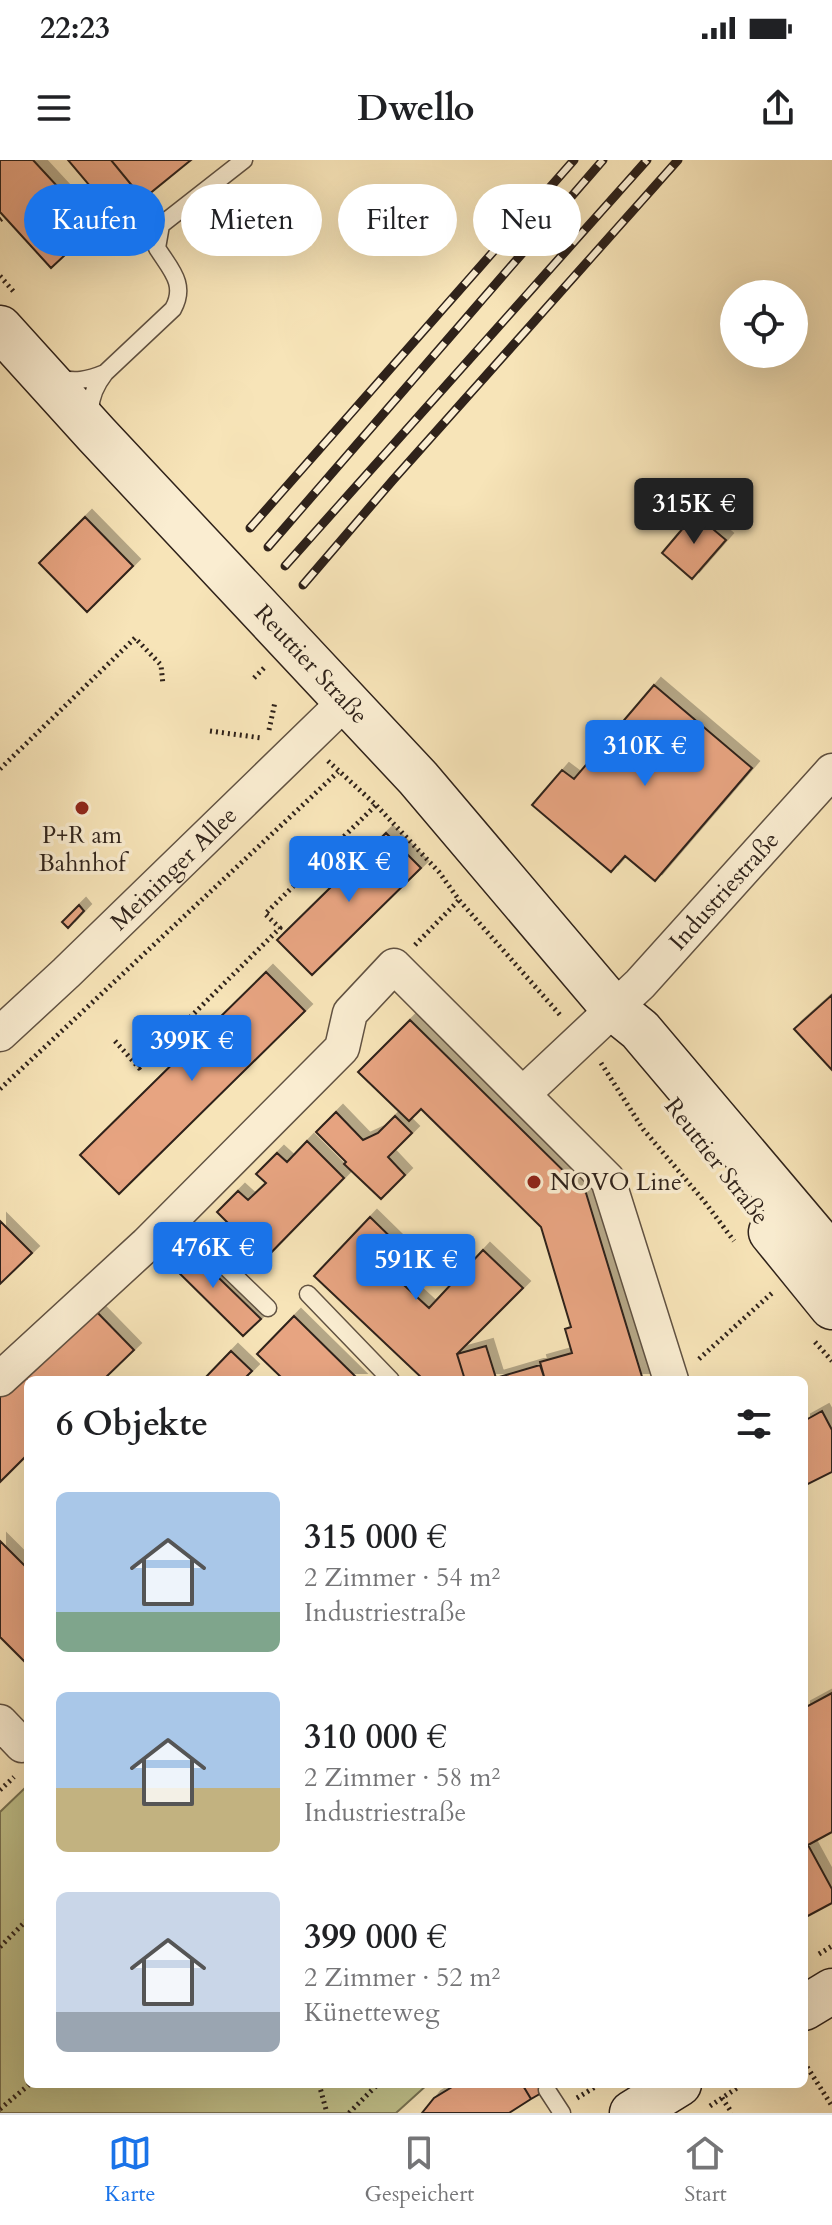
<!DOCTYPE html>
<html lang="de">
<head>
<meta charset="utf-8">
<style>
	body { margin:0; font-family:Cardo,serif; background:#f6f6f6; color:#202124; height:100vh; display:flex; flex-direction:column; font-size:30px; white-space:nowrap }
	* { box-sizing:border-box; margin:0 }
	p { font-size:26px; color:#757577 }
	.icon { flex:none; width:44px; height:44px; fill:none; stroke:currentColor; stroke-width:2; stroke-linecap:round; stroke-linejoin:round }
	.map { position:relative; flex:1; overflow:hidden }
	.panel { position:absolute; left:24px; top:1216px; width:784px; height:712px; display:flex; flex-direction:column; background:#fff; border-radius:12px; box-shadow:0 8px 32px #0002 }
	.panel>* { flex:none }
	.hud { position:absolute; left:24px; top:24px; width:784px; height:72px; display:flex; gap:16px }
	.fabs { position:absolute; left:720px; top:120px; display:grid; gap:16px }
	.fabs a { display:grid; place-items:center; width:88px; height:88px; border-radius:50%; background:#fff; box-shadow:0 8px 32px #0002; font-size:40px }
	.price { position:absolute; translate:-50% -68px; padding:0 18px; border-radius:8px; background:#1a73e8; color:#fff; font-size:26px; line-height:52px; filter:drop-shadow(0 2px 4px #0008) }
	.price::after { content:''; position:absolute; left:50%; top:48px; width:24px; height:18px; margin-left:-12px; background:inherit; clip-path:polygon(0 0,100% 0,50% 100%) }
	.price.on { background:#222; color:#fff }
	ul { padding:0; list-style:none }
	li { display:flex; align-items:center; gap:24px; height:200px; padding:0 32px }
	li span { display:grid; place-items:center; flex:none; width:224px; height:160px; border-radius:12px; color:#555 }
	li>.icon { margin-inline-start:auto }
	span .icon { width:96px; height:96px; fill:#fffc; stroke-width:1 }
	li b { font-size:34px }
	h2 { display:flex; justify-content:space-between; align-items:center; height:96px; padding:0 32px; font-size:34px }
	.tag { padding:0 28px; border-radius:36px; background:#fff; box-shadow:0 8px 32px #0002; font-size:28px; line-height:72px }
	.tag.on { background:#1a73e8; color:#fff }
	.status { display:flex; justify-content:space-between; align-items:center; height:56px; padding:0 40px; background:#fff; direction:ltr }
	.status svg { height:22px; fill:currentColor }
	header { display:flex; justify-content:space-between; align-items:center; height:104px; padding:0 32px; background:#fff; font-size:36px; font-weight:700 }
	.tab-bar { display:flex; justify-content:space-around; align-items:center; height:112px; border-top:2px solid #e0e0e0; background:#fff; font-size:22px; color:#757577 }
	.tab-bar a { display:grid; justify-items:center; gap:4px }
	.tab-bar .on { color:#1a73e8 }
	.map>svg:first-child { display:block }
	.park { fill:#c2c28b; stroke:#787252; stroke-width:2 }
	.building { fill:#e7a481; stroke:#2f221a; stroke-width:2; filter:url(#shadow) }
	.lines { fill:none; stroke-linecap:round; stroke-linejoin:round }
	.lane-casing { stroke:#615242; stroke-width:19 }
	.street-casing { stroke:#615242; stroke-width:37 }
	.secondary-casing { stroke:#2f221a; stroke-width:47 }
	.path { stroke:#2f221a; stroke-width:5; stroke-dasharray:2 4; stroke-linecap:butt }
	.lane { stroke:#faedd1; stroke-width:16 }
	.street { stroke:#faedd1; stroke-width:34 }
	.secondary { stroke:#faedd1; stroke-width:44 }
	.rail-casing { stroke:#2f221a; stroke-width:9 }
	.rail { stroke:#faedd1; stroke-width:6; stroke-dasharray:18; stroke-linecap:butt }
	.poi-dot { fill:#8f2418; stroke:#faedd1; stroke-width:3 }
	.labels { text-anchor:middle; stroke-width:7; stroke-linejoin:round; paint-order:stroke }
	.street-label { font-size:24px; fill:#2f221a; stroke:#faedd1 }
	.poi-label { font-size:24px; fill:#2f221a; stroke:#faedd1 }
</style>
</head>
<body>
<div class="status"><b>22:23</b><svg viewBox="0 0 49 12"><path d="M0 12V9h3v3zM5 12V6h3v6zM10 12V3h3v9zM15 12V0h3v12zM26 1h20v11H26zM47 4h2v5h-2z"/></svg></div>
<header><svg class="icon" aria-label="menu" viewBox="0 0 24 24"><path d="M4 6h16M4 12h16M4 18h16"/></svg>Dwello<svg class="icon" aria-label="share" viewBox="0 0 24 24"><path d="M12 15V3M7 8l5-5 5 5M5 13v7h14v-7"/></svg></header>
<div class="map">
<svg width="832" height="1953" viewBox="0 0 832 1953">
	<defs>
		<filter id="shadow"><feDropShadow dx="7" dy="-7" stdDeviation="0" flood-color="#0004"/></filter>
	</defs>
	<rect width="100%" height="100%" fill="#f7e4b8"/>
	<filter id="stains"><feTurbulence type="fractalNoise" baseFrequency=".0025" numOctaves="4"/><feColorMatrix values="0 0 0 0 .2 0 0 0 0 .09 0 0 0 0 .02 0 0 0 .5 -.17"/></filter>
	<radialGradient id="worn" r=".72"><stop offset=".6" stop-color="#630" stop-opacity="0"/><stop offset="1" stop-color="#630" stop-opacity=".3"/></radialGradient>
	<path class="park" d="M 28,1625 L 28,1924 L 428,1924 L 396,1953 L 0,1953 L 0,1652 Z"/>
	<path class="building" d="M 0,0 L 33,0 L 95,67 L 51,108 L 0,52 Z
		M 68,0 L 111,0 L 143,39 L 117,58 Z
		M 111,0 L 191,0 L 143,39 Z
		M 695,354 L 726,380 L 692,419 L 662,393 Z
		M 85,357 L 133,406 L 87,452 L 39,403 Z
		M 654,525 L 752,608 L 655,721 L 625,696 L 611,712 L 532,645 L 562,610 L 574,619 Z
		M 386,673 L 421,708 L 312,815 L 277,780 Z
		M 79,745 L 84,751 L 68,768 L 62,762 Z
		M 266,812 L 305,851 L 119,1034 L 80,995 Z
		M 832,835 L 832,910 L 794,869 Z
		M 410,860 L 586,1033 L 643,1220 L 545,1220 L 540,1202 L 572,1193 L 565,1169 L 571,1167 L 541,1067 L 421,949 L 409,961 L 358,912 Z
		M 336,952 L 363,980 L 378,973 L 395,956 L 412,973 L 388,997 L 405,1015 L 381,1039 L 344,1004 L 346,1002 L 316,972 Z
		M 307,981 L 344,1018 L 255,1109 L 217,1072 L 227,1062 L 217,1052 L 238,1031 L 248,1040 L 266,1023 L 256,1014 L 277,993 L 287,1002 Z
		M 370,1057 L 411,1097 L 394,1116 L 429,1148 L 483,1090 L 523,1128 L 457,1194 L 465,1220 L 424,1220 L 314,1116 Z
		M 0,1061 L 32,1093 L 0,1124 Z
		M 183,1083 L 261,1159 L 243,1176 L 166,1100 Z
		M 92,1147 L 134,1190 L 103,1220 L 28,1220 L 28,1294 L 0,1322 L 0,1237 Z
		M 294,1156 L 359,1220 L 284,1220 L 257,1194 Z
		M 486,1186 L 496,1218 L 540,1205 L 545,1220 L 465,1220 L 457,1194 Z
		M 231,1191 L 252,1211 L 243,1220 L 203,1220 Z
		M 822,1251 L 832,1270 L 832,1312 L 804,1326 L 804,1261 Z
		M 0,1381 L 28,1409 L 28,1505 L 0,1477 Z
		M 832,1533 L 832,1672 L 808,1685 L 832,1729 L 832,1743 L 804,1758 L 804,1548 Z
		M 457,1924 L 522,1924 L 531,1939 L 509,1953 L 422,1953 L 434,1938 Z
		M 522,1924 L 557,1924 L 531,1939 Z"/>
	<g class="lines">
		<g class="lane-casing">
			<path id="lane" d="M 56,217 C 74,223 88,220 105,213
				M 91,257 C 88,240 95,226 105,213 L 173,149 C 187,124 170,109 157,88 L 161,65 L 244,0
				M 174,1057 L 268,1148
				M 308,1134 L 391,1220
				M 547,1930 L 562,1953"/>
		</g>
		<g class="street-casing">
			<g id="street">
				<path id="s1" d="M 0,874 L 66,813 L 346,541"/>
				<path id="s2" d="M 523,934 L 640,824 L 832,611"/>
				<path d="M 0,1219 L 147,1084 L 342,888 L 350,853 L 394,806 L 608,1020 L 671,1220"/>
				<path d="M 0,1562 L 22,1585"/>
			</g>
		</g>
		<g class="secondary-casing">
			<g id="secondary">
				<path id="s3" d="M 0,168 L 96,274 L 418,618 L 614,849 L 640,870 L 832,1097"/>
				<path d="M 771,1072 L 832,1147"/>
				<path d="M 804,1848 L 832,1831"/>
				<path d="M 632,1953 L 679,1924"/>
			</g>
		</g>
		<path class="path" d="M 0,60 L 4,57
			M 0,116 L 14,132
			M 254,518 L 264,508
			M 269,570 L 275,542
			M 210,571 L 262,578
			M 328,601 L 376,645 L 439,712 L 459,740 L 561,856
			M 0,609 L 135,478 L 161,505 L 163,525
			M 415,785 L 459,740
			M 115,881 L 139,908 L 280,768 L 265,754 L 376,645
			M 601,903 L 643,969 L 704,1041 L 734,1081
			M 0,929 L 338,612
			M 815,1182 L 832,1201
			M 699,1199 L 772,1133
			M 0,1630 L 14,1617
			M 0,1787 L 28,1759
			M 819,1794 L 832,1786
			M 804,1902 L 832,1946
			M 319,1924 L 327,1953
			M 577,1938 L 600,1924
			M 722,1938 L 732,1953
			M 710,1946 L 743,1924
			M 0,1949 L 30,1924
			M 349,1953 L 378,1924"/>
		<use href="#lane" class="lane"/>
		<use href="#street" class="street"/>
		<use href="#secondary" class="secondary"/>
		<g class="rail-casing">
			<path id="rail" d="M 250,368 L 574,0
				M 268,387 L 603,0
				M 285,406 L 647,0
				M 303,425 L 393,320 L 678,0"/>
		</g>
		<use href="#rail" class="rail"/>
	</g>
	<g class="poi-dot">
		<circle cx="82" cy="648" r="8"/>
		<circle cx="534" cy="1022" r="8"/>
	</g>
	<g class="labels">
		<g class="street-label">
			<text dy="8" stroke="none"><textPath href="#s3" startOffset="458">Reuttier Straße</textPath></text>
			<text dy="8" stroke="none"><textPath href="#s1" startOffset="240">Meininger Allee</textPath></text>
			<text dy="8" stroke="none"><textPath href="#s2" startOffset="286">Industriestraße</textPath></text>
			<text transform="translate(717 1001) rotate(52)" y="8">Reuttier Straße</text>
		</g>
		<g class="poi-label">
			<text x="82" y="683">P+R am<tspan x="82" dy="28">Bahnhof</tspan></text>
			<text x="550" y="1030" text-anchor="start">NOVO Line</text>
		</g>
	</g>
	<rect width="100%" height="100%" filter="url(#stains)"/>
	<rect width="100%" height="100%" fill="url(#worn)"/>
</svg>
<div class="fabs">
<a><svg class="icon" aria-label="locate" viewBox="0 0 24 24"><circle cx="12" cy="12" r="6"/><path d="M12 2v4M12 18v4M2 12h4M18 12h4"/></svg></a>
</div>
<b class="price on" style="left:694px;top:386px">315K €</b>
<b class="price" style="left:645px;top:628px">310K €</b>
<b class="price" style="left:349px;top:744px">408K €</b>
<b class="price" style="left:192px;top:923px">399K €</b>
<b class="price" style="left:213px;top:1130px">476K €</b>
<b class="price" style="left:416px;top:1142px">591K €</b>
<div class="hud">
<a class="tag on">Kaufen</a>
<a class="tag">Mieten</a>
<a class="tag">Filter</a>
<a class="tag">Neu</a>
</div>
<section class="panel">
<h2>6 Objekte<svg class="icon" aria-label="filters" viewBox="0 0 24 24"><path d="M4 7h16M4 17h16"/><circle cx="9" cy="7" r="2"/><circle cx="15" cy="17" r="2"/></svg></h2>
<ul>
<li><span style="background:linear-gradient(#a9c7e8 75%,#7fa58c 0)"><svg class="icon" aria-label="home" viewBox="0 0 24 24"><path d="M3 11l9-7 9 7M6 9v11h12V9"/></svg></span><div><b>315 000 €</b><p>2 Zimmer · 54 m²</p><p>Industriestraße</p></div></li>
<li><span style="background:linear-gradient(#a9c7e8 60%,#c2b280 0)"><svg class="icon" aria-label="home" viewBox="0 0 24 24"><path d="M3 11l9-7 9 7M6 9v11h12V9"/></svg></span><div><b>310 000 €</b><p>2 Zimmer · 58 m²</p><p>Industriestraße</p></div></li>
<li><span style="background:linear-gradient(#c9d6e8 75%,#9aa5b1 0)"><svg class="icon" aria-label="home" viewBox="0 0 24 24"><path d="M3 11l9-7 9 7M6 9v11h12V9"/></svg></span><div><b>399 000 €</b><p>2 Zimmer · 52 m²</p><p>Künetteweg</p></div></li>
</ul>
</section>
</div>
<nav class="tab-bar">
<a class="on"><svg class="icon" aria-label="map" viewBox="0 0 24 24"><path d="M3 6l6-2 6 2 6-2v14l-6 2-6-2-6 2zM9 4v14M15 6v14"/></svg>Karte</a>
<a><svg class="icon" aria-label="saved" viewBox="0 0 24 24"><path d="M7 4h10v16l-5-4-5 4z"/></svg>Gespeichert</a>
<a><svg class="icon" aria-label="home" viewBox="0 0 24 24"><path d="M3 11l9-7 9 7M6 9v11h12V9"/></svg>Start</a>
</nav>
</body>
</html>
